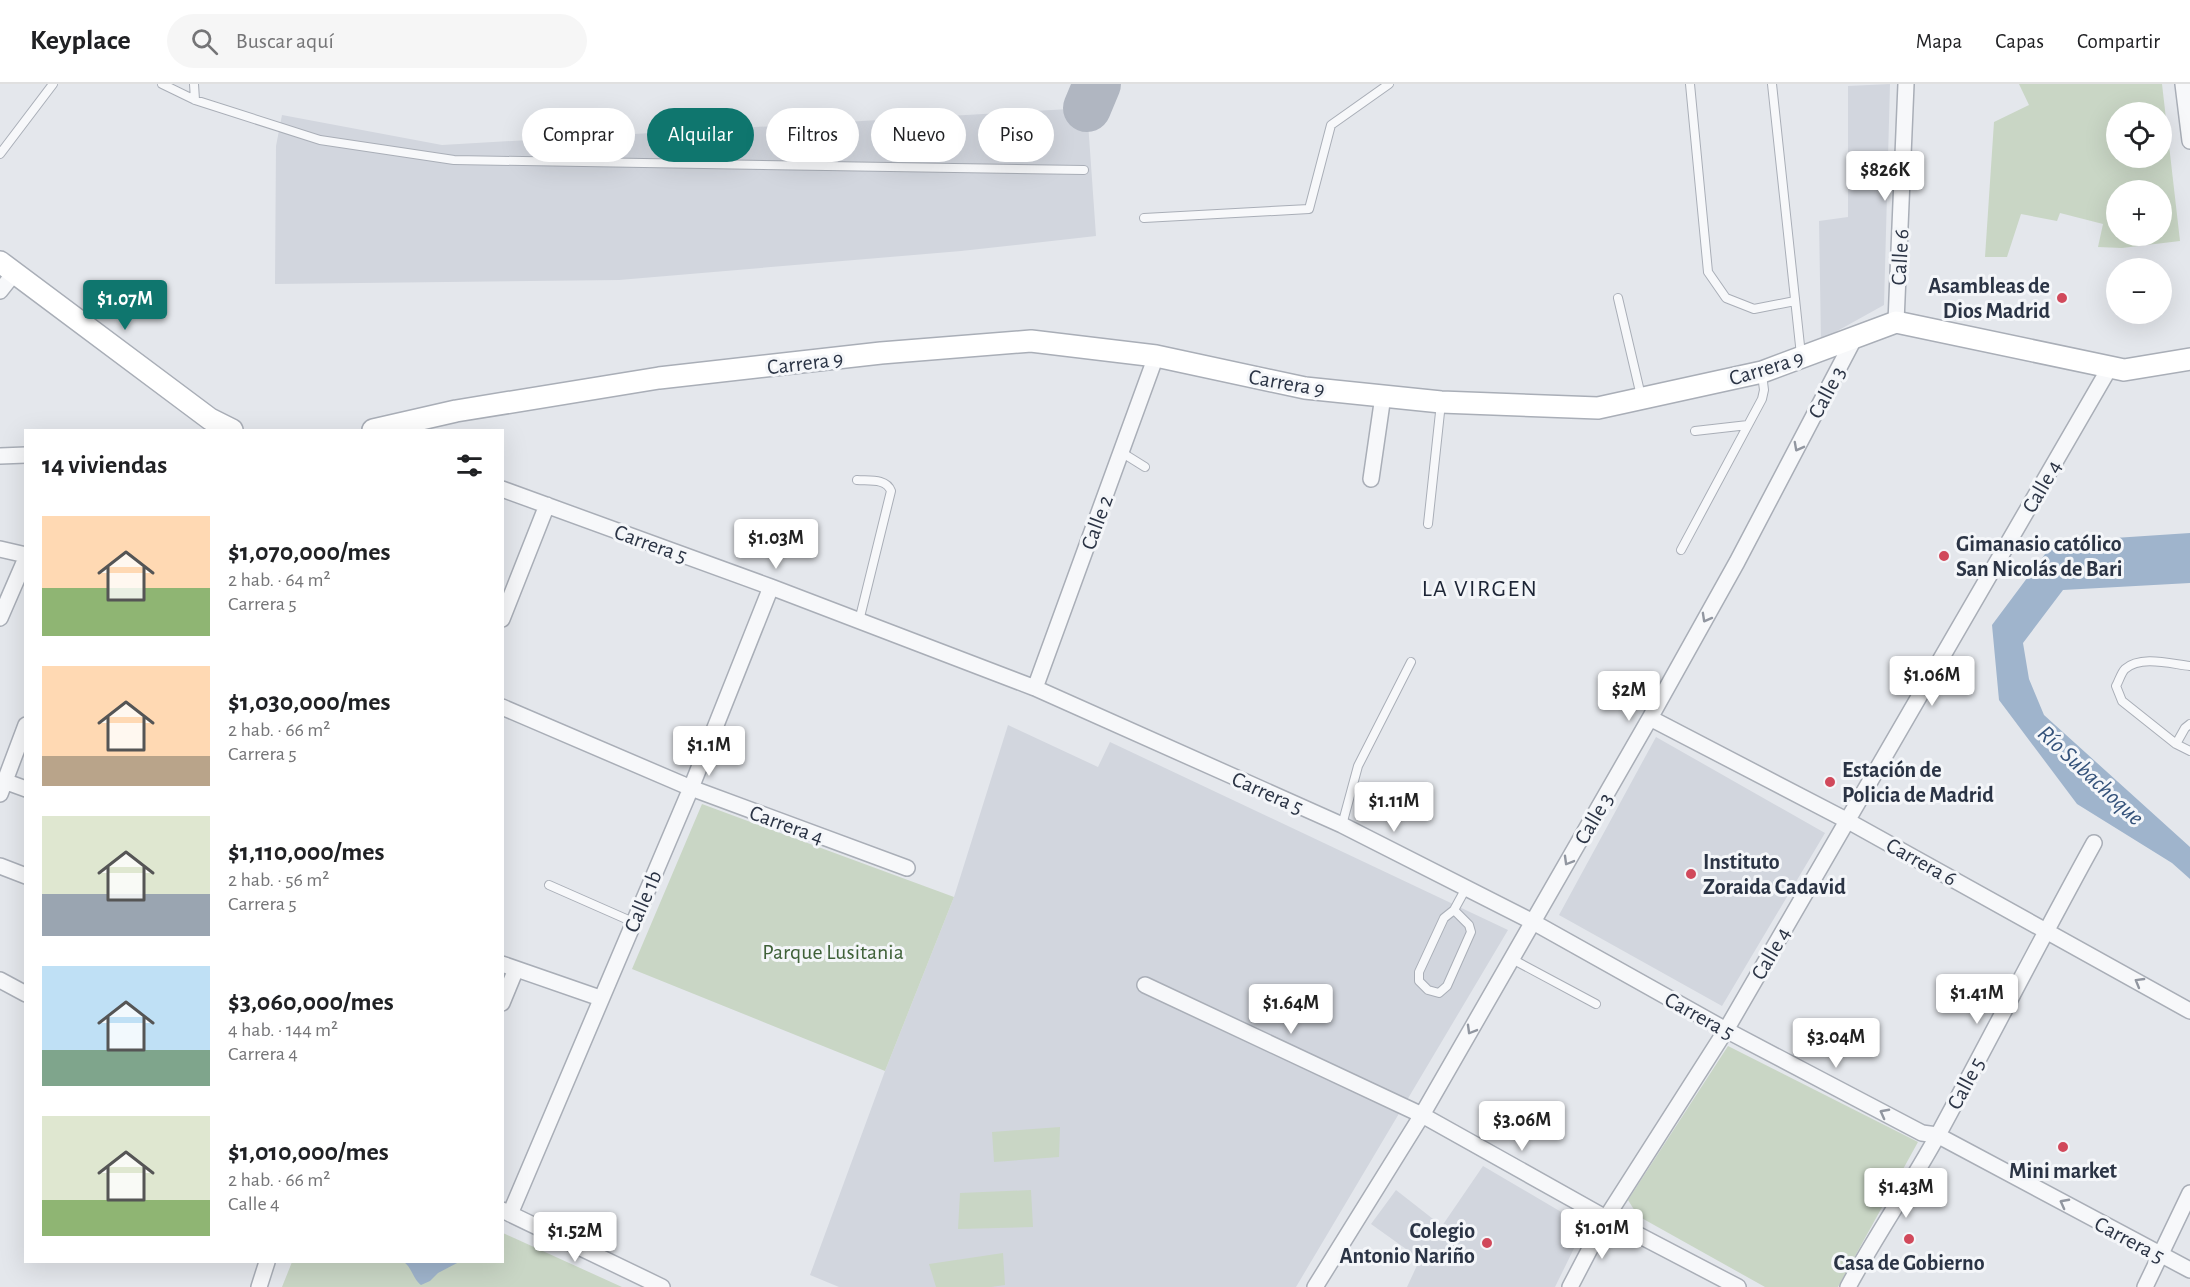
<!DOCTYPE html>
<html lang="es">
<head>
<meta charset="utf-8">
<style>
	body { margin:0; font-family:"Alegreya Sans",sans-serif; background:#f6f6f6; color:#202124; height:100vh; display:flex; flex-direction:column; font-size:22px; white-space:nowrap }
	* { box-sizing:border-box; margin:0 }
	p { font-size:20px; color:#757577 }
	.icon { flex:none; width:33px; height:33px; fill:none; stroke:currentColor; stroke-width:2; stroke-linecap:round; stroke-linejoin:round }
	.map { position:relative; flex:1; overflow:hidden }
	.side { position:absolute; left:24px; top:345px; width:480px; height:834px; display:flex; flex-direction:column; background:#fff; border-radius:0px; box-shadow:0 6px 24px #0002 }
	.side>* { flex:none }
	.banner { position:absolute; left:522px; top:24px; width:570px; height:54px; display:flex; gap:12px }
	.controls { position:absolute; left:2106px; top:18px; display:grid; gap:12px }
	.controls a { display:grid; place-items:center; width:66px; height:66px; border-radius:50%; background:#fff; box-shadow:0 6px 24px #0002; font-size:30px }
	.price { position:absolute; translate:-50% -51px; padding:0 14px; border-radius:6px; background:#fff; color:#222; font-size:20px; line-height:39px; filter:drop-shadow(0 2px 3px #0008) }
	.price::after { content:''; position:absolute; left:50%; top:36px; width:18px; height:14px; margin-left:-9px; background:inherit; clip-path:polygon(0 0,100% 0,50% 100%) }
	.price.active { background:#0f766e; color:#fff }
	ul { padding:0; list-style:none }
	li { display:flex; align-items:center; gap:18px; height:150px; padding:0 18px }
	li span { display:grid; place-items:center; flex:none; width:168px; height:120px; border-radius:0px; color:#555 }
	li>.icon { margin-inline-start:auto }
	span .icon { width:72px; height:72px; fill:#fffc; stroke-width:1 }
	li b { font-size:26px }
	h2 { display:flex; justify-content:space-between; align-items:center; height:72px; padding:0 18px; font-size:26px }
	.tag { padding:0 21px; border-radius:27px; background:#fff; box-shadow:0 6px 24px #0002; font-size:21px; line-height:54px }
	.tag.active { background:#0f766e; color:#fff }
	header { display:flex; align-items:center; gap:36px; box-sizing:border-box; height:84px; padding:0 30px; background:#fff; border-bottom:2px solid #e0e0e0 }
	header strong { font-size:28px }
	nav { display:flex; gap:33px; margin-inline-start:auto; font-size:21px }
	.search { width:420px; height:54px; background:#f6f6f6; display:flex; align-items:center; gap:15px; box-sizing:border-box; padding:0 21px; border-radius:33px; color:#757577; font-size:22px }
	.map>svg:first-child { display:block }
	.built { fill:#d2d6de }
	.green { fill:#c9d6c5; fill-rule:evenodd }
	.water { fill:#9fb4cc }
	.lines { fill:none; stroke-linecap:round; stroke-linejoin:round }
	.taxiway { stroke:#b0b6c1; stroke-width:48 }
	.lane-casing { stroke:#a9aeb7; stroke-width:10 }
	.street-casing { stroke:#a9aeb7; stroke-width:18 }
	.secondary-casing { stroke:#a9aeb7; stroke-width:24 }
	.lane { stroke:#f7f8fa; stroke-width:8 }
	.street { stroke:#f7f8fa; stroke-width:15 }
	.secondary { stroke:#fff; stroke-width:21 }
	.oneway { stroke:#9196a0 }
	.poi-dot { fill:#d1495b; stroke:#f4f6f9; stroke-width:2 }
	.labels { text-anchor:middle; stroke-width:6; stroke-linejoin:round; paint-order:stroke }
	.street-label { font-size:22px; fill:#2b3445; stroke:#f4f6f9 }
	.poi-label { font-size:22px; font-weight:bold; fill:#2b3445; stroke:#f4f6f9; text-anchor:start }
	.park-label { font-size:22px; fill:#3f6138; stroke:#f4f6f9 }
	.neighbourhood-label { font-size:24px; letter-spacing:1.5px; fill:#1d2536; stroke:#f4f6f9 }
	.water-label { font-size:24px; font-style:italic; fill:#34527a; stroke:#f4f6f9 }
</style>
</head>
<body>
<header>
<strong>Keyplace</strong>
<div class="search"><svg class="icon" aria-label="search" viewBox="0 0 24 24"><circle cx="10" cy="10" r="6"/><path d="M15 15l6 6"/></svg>Buscar aquí</div>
<nav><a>Mapa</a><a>Capas</a><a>Compartir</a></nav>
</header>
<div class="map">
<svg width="2190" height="1203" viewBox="0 0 2190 1203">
	<rect width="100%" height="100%" fill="#e4e7ec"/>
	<path class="built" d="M 1890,0 L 1884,221 L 1821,256 L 1819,137 L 1848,133 L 1848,2 Z
		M 1087,24 L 1096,152 L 961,167 L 619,196 L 275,200 L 276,62 L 282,31 L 442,61 Z
		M 1008,641 L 1098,683 L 1110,658 L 1508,846 L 1296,1203 L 839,1203 L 810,1191 L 885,987 L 954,813 Z
		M 1656,653 L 1825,749 L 1722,922 L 1559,831 Z
		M 1483,1082 L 1585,1142 L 1555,1203 L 1407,1203 L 1420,1175 L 1371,1140 L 1396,1106 L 1442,1142 Z"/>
	<path class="green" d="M 2019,0 L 2162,0 L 2180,157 L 2122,164 L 2098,163 L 2103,140 L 2060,129 L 2057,137 L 2021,130 L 2007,173 L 1985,173 L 1994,38 L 2029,21 ZM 2116,28 L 2162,28 L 2162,74 L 2116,74 ZM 2116,106 L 2162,106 L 2162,152 L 2116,152 Z
		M 702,720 L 954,813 L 885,987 L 632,885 Z
		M 1728,962 L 1918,1058 L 1838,1203 L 1765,1203 L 1638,1132 L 1628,1116 Z
		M 1060,1043 L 1059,1073 L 994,1078 L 992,1048 Z
		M 1031,1106 L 1033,1143 L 958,1145 L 960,1109 Z
		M 503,1149 L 622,1203 L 282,1203 L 292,1178 L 502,1178 Z
		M 1003,1169 L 1005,1201 L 991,1203 L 936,1203 L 929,1180 Z"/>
	<path class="water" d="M 2190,449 L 2190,499 L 2063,506 L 2023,559 L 2029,595 L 2044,631 L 2190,763 L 2190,795 L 2172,779 L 2077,720 L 1999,616 L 1992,541 L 2054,458 Z
		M 404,1178 L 459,1178 L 438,1189 L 430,1197 L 421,1201 C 413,1195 412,1184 404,1178 Z"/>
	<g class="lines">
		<path class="taxiway" d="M 1087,24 L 1097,0"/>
		<g class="lane-casing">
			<path id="lane" d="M 162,0 L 195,16 L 320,56 L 454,76 L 1084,86
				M 194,0 L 195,16
				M 1690,0 L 1708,188 L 1726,214 L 1754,225 L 1795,217
				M 1772,0 L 1801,271
				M 0,70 L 53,0
				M 1144,134 L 1309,125 L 1331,41 L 1389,0
				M 1618,214 L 1641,312
				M 1695,347 L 1748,341
				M 1121,368 L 1145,383
				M 857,396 C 869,397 886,394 891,407 L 859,537
				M 1428,440 L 1441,319
				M 1681,466 L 1762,315 L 1764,306 L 1762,290
				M 2190,582 C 2171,580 2141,571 2125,585 C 2121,589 2119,597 2116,602 L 2122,617 L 2176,660 L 2190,667
				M 2176,660 L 2185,644 L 2190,640
				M 1342,741 L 1358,682 L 1411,578
				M 549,801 L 633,838
				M 1454,826 L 1444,834 L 1419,888 L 1419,897 L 1428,906 L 1439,909 L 1447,902 L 1471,848 L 1469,841 L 1454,826 L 1466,804
				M 1512,875 L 1596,920"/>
		</g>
		<g class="street-casing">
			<path id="street" d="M 2183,0 L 2190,57
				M 0,207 L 15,188
				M 1896,238 L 1906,0
				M 0,372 L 26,371
				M 1371,395 L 1383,312
				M 502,405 L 771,503 L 1035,604 L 1342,741 L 1533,838 L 1726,946 L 1922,1049 L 1937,1051 L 2190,1186
				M 0,465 L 26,471
				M 0,534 L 26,474
				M 502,535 L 547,421
				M 1035,604 L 1156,272
				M 502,623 L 691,704 L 907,784
				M 1650,634 L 1848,737 L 2190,927
				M 4,697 L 26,705
				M 0,710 L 26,641
				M 0,782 L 26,792
				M 502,880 L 600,914
				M 0,896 L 26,910
				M 1145,901 L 1422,1031 L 1606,1134 L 1738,1203
				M 502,919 L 516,885
				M 502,1126 L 662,1203
				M 510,1130 L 691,704 L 771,503
				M 259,1203 L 267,1178
				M 1315,1203 L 1422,1031 L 1650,634 L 1737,478 L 1854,255
				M 1570,1203 L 1606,1134 L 1726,946 L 2110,283
				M 1848,1203 C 1876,1151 1910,1102 1939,1049 C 1991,953 2041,855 2094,759
				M 2145,1203 L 2190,1109"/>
		</g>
		<g class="secondary-casing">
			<path id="secondary" d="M 0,178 L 210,335 L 232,346
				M 373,346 L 456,327 L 659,294 L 881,269 L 1031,257 L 1156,272 L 1305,304 L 1441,318 L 1598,324 L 1762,288 L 1896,238 L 2124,286 L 2190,275"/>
		</g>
		<use href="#lane" class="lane"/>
		<use href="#street" class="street"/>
		<use href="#secondary" class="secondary"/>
	</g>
	<defs><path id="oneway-chevron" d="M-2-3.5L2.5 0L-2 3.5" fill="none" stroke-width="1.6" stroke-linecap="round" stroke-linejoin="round" transform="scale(1.5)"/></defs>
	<g class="oneway">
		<use href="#oneway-chevron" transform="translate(1798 363) rotate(118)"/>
		<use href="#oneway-chevron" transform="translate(1706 534) rotate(119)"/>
		<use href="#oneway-chevron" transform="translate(1568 777) rotate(120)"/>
		<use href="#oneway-chevron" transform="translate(2139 898) rotate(-150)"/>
		<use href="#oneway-chevron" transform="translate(1471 946) rotate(120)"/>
		<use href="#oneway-chevron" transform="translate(1884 1029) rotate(-152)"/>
		<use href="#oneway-chevron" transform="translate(2064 1119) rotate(-152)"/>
	</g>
	<g class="poi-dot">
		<circle cx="2062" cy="214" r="6"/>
		<circle cx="1944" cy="472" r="6"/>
		<circle cx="1830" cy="698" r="6"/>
		<circle cx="1691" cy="790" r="6"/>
		<circle cx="2063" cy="1063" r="6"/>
		<circle cx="1909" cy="1155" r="6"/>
		<circle cx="1487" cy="1159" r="6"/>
	</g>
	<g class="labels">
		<g class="street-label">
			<text transform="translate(1899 173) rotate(-87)" y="8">Calle 6</text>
			<text transform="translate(805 278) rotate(-7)" y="8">Carrera 9</text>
			<text transform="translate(1766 283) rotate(-17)" y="8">Carrera 9</text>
			<text transform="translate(1287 298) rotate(10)" y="8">Carrera 9</text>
			<text transform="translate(1826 308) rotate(-62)" y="8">Calle 3</text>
			<text transform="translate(2041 402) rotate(-60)" y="8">Calle 4</text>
			<text transform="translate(1096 438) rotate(-70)" y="8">Calle 2</text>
			<text transform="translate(651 459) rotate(20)" y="8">Carrera 5</text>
			<text transform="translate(1268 708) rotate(24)" y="8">Carrera 5</text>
			<text transform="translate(1593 734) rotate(-60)" y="8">Calle 3</text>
			<text transform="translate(787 740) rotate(20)" y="8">Carrera 4</text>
			<text transform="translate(1922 777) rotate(29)" y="8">Carrera 6</text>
			<text transform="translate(642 817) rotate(-67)" y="8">Calle 1b</text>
			<text transform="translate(1770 869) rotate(-60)" y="8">Calle 4</text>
			<text transform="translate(1700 931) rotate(29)" y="8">Carrera 5</text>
			<text transform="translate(1965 999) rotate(-62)" y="8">Calle 5</text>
			<text transform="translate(2130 1155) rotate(28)" y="8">Carrera 5</text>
		</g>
		<g class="poi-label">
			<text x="2050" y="209" text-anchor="end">Asambleas de<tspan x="2050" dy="25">Dios Madrid</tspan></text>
			<text x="1956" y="467">Gimanasio católico<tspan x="1956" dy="25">San Nicolás de Bari</tspan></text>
			<text x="1842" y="693">Estación de<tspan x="1842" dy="25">Policia de Madrid</tspan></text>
			<text x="1703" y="785">Instituto<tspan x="1703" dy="25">Zoraida Cadavid</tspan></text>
			<text x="2063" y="1094" text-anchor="middle">Mini market</text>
			<text x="1475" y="1154" text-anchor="end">Colegio<tspan x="1475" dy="25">Antonio Nariño</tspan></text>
			<text x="1909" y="1186" text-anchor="middle">Casa de Gobierno</text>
		</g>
		<g class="park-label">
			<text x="833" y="875">Parque Lusitania</text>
		</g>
		<g class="neighbourhood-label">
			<text x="1480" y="512">LA VIRGEN</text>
		</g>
		<g class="water-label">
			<text transform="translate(2091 691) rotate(43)" y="8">Río Subachoque</text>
		</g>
	</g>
</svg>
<div class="controls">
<a><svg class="icon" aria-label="locate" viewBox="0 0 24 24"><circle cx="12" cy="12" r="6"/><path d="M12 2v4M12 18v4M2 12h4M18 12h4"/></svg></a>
<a>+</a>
<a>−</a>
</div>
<b class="price" style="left:1885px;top:118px">$826K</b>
<b class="price active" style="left:125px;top:247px">$1.07M</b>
<b class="price" style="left:776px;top:486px">$1.03M</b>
<b class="price" style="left:1932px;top:623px">$1.06M</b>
<b class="price" style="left:1629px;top:638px">$2M</b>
<b class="price" style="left:709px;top:693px">$1.1M</b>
<b class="price" style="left:1394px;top:749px">$1.11M</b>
<b class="price" style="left:1977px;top:941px">$1.41M</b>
<b class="price" style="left:1291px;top:951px">$1.64M</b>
<b class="price" style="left:1836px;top:985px">$3.04M</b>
<b class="price" style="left:1522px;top:1068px">$3.06M</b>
<b class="price" style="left:1906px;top:1135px">$1.43M</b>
<b class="price" style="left:1602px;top:1176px">$1.01M</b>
<b class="price" style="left:575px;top:1179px">$1.52M</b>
<div class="banner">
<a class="tag">Comprar</a>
<a class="tag active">Alquilar</a>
<a class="tag">Filtros</a>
<a class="tag">Nuevo</a>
<a class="tag">Piso</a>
</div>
<section class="side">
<h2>14 viviendas<svg class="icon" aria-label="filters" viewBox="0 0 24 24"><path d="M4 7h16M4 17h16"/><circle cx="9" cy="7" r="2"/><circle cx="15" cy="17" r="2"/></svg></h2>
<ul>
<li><span style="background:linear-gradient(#ffd9b3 60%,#8fb573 0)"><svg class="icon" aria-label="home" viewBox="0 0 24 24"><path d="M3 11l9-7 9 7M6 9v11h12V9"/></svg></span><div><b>$1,070,000/mes</b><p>2 hab. · 64 m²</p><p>Carrera 5</p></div></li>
<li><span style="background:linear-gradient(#ffd9b3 75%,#b9a48a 0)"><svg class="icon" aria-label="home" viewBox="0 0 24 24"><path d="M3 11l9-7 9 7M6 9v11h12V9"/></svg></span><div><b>$1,030,000/mes</b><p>2 hab. · 66 m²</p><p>Carrera 5</p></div></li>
<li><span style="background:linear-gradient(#dfe7d0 65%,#9aa5b1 0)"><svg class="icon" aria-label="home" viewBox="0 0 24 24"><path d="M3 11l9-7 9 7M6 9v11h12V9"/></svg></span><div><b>$1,110,000/mes</b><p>2 hab. · 56 m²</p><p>Carrera 5</p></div></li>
<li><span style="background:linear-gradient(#bfe0f5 70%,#7fa58c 0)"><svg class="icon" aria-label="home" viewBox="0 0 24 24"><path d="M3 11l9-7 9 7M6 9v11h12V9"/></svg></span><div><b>$3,060,000/mes</b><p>4 hab. · 144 m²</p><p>Carrera 4</p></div></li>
<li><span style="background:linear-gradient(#dfe7d0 70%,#8fb573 0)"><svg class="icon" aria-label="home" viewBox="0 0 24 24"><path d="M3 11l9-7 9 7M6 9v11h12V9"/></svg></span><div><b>$1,010,000/mes</b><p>2 hab. · 66 m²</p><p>Calle 4</p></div></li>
</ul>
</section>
</div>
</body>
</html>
